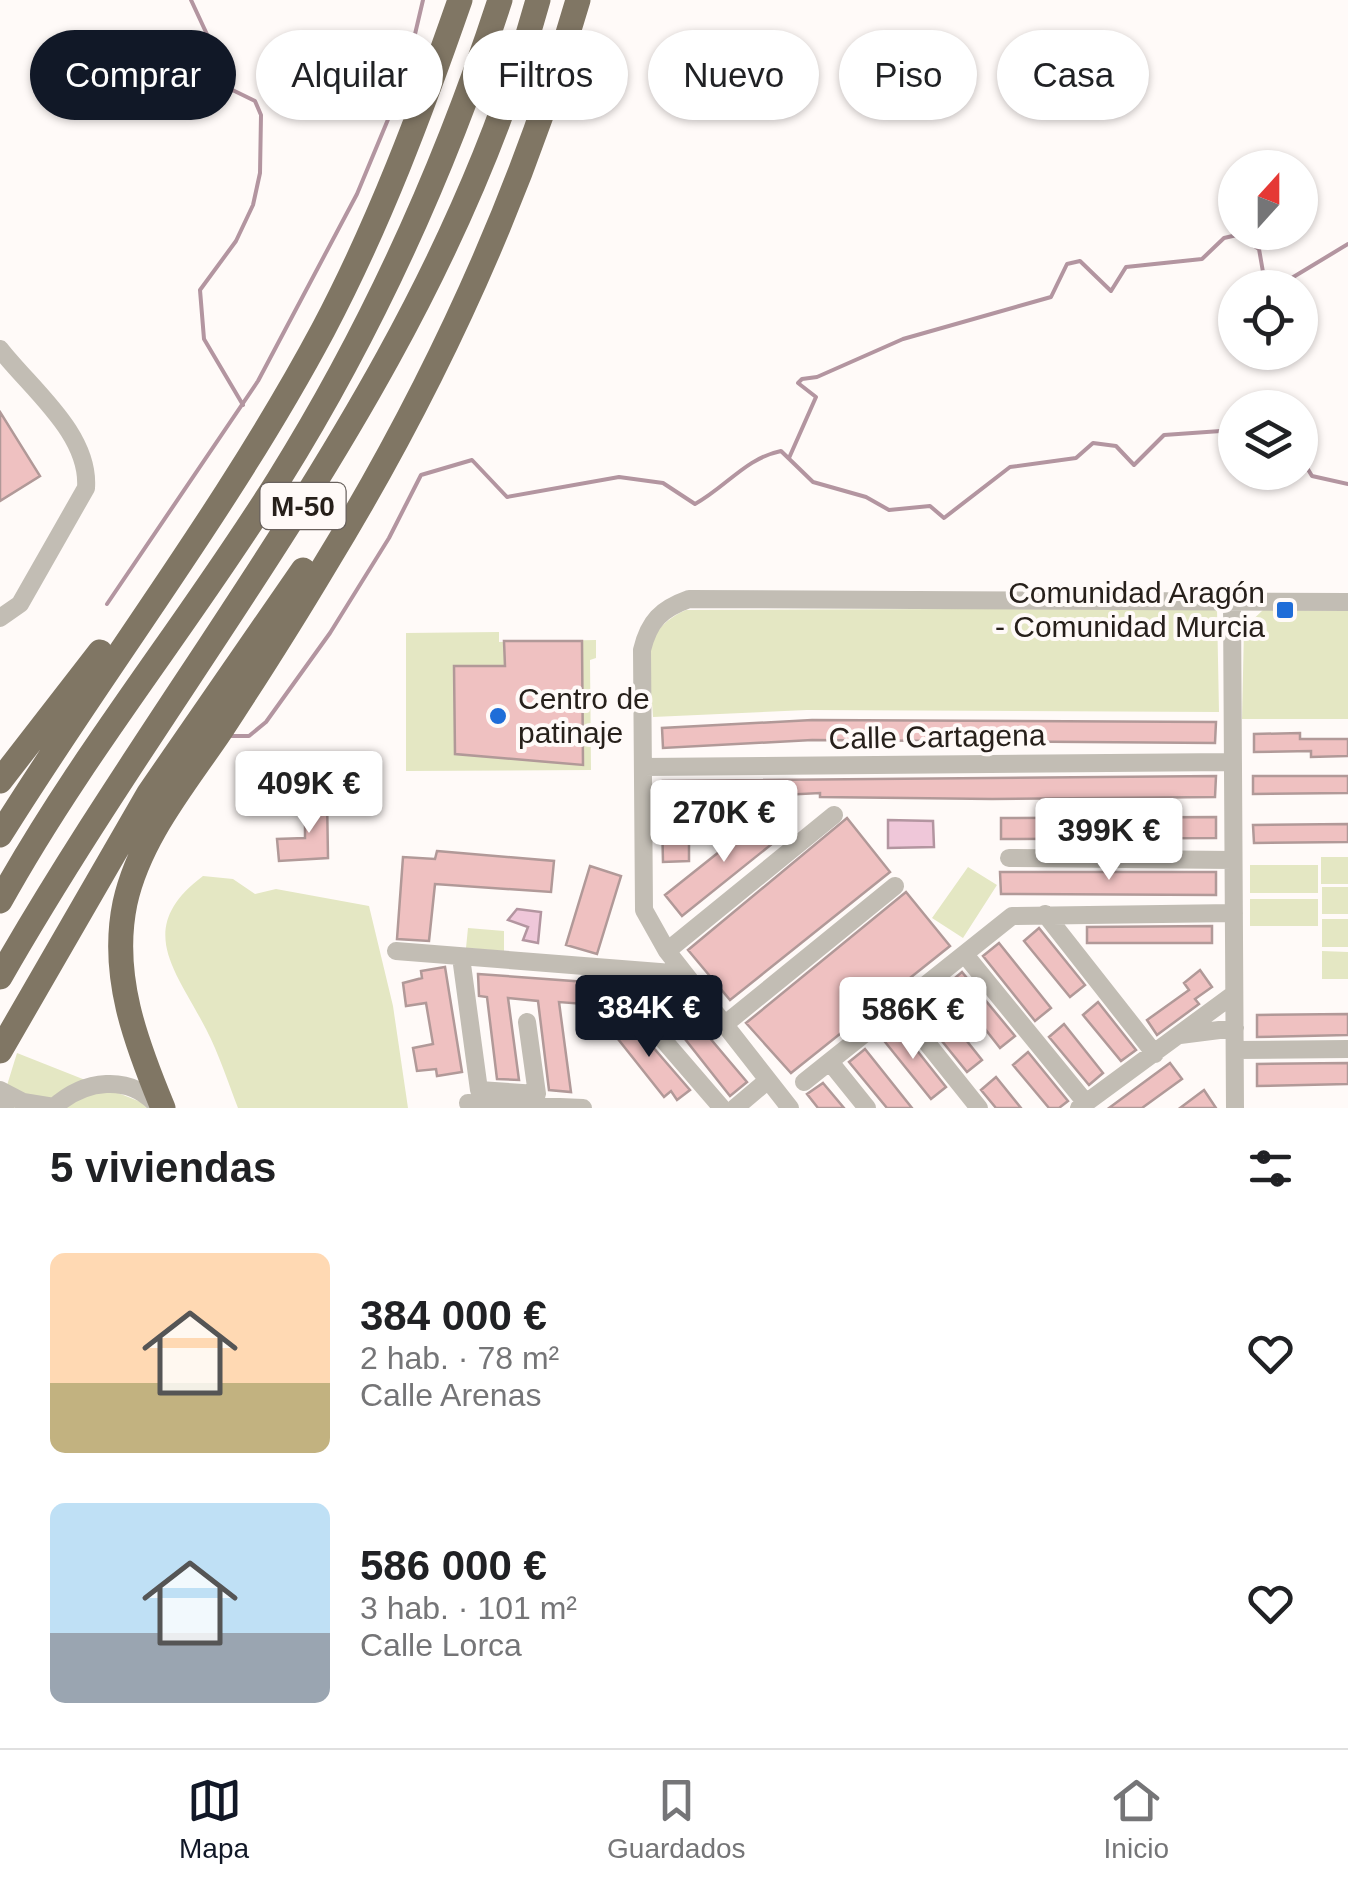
<!DOCTYPE html>
<html lang="es">
<head>
<meta charset="utf-8">
<style>
	body { margin:0; font-family:Arial,sans-serif; background:#f2f2f2; color:#202124; height:100vh; display:flex; flex-direction:column; font-size:38px; white-space:nowrap }
	* { box-sizing:border-box; margin:0 }
	p { font-size:32px; color:#757577 }
	.icon { flex:none; width:55px; height:55px; fill:none; stroke:currentColor; stroke-width:2; stroke-linecap:round; stroke-linejoin:round }
	.map { position:relative; height:1108px; overflow:hidden }
	.drawer { display:flex; flex-direction:column; background:#fff; flex:1 }
	.drawer>* { flex:none }
	.guide { position:absolute; left:30px; top:30px; width:1290px; height:90px; display:flex; gap:20px }
	.needle { width:65px; rotate:21deg }
	.buttons { position:absolute; left:1218px; top:150px; display:grid; gap:20px }
	.buttons a { display:grid; place-items:center; width:100px; height:100px; border-radius:50%; background:#fff; box-shadow:0 2px 8px #0004; font-size:50px }
	.price { position:absolute; translate:-50% -85px; padding:0 22px; border-radius:10px; background:#fff; color:#222; font-size:32px; line-height:65px; filter:drop-shadow(0 2px 5px #0008) }
	.price::after { content:''; position:absolute; left:50%; top:60px; width:30px; height:22px; margin-left:-15px; background:inherit; clip-path:polygon(0 0,100% 0,50% 100%) }
	.price.current { background:#111827; color:#fff }
	ul { padding:0; list-style:none }
	li { display:flex; align-items:center; gap:30px; height:250px; padding:0 50px }
	li span { display:grid; place-items:center; flex:none; width:280px; height:200px; border-radius:15px; color:#555 }
	li>.icon { margin-inline-start:auto }
	span .icon { width:120px; height:120px; fill:#fffc; stroke-width:1 }
	li b { font-size:42px }
	h2 { display:flex; justify-content:space-between; align-items:center; height:120px; padding:0 50px; font-size:42px }
	.pill { padding:0 35px; border-radius:45px; background:#fff; box-shadow:0 2px 8px #0004; font-size:35px; line-height:90px }
	.pill.current { background:#111827; color:#fff }
	.tab-bar { display:flex; justify-content:space-around; align-items:center; height:140px; border-top:2px solid #e0e0e0; background:#fff; font-size:28px; color:#757577 }
	.tab-bar a { display:grid; justify-items:center; gap:5px }
	.tab-bar .current { color:#111827 }
	.map>svg:first-child { display:block }
	.green { fill:#e4e7c3 }
	.water { fill:#efc7d9; stroke:#b395a0; stroke-width:2.5 }
	.lines { fill:none; stroke-linecap:round; stroke-linejoin:round }
	.stream { stroke:#b395a0; stroke-width:4 }
	.building { fill:#efc1c1; stroke:#b19998; stroke-width:2.5 }
	.minor { stroke:#c2bdb4; stroke-width:18 }
	.highway { stroke:#807664; stroke-width:25 }
	.poi-dot { fill:#1f6dd8; stroke:#fffaf8; stroke-width:4 }
	.labels { text-anchor:middle; stroke-width:8; stroke-linejoin:round; paint-order:stroke }
	.shield { fill:#fffaf8; stroke:#68615d; stroke-width:2.5 }
	.shield-label { font-size:28px; font-weight:bold; fill:#27201b }
	.poi-label { font-size:30px; fill:#27201b; stroke:#fffaf8; text-anchor:end }
	.street-label { font-size:30px; fill:#27201b; stroke:#fffaf8 }
</style>
</head>
<body>
<div class="map">
<svg width="1348" height="1108" viewBox="0 0 1348 1108">
	<rect width="100%" height="100%" fill="#fffaf8"/>
	<path class="green" d="M 1217,608 L 1219,712 L 807,710 L 653,717 C 651,668 635,633 686,610 Z
		M 1263,610 L 1348,611 L 1348,719 L 1242,719 L 1244,628 Z
		M 499,632 L 499,642 L 596,640 L 596,658 L 590,660 L 591,770 L 406,771 L 406,633 Z
		M 1321,857 L 1348,857 L 1348,884 L 1321,884 Z
		M 1250,865 L 1318,865 L 1318,893 L 1250,893 Z
		M 968,867 L 997,885 L 963,938 L 932,918 Z
		M 203,876 L 233,879 L 255,894 L 276,889 L 369,906 L 393,1006 L 408,1108 L 238,1108 C 228,1082 219,1054 206,1029 C 175,969 134,928 203,876 Z
		M 1322,887 L 1348,887 L 1348,914 L 1322,914 Z
		M 1250,899 L 1318,899 L 1318,926 L 1250,926 Z
		M 1322,919 L 1348,919 L 1348,947 L 1322,947 Z
		M 468,928 L 504,931 L 504,951 L 466,948 Z
		M 1322,951 L 1348,952 L 1348,979 L 1322,979 Z
		M 17,1053 L 156,1108 L 0,1108 Z"/>
	<path class="water" d="M 888,820 L 933,821 L 934,847 L 888,848 Z
		M 517,909 L 541,912 L 538,943 L 523,940 L 528,927 L 508,920 Z"/>
	<g class="lines">
		<path class="stream" d="M 191,0 L 211,43 L 201,61 L 214,81 L 255,101 L 261,115 L 260,173 L 253,205 L 236,241 L 200,290 L 204,339 L 243,405
			M 1300,456 L 1312,476 L 1348,484
			M 789,458 L 816,397 L 798,383 L 802,379 L 817,377 L 903,339 L 1051,297 L 1067,264 L 1080,261 L 1111,291 L 1126,267 L 1202,259 L 1224,238 L 1237,235 L 1259,249 L 1263,272 L 1290,279 L 1348,244
			M 107,604 L 258,381 L 357,194 L 404,81 L 423,0
			M 230,736 L 249,736 L 266,722 L 330,633 L 389,538 L 421,475 L 472,460 L 507,497 L 619,477 L 663,483 L 695,504 C 726,487 746,458 781,451 L 813,482 L 866,497 L 889,510 L 930,506 L 944,518 L 1010,467 L 1076,458 L 1093,443 L 1116,446 L 1134,465 L 1164,435 L 1235,430"/>
	</g>
	<path class="building" d="M 0,412 L 40,476 L 0,501 Z
		M 504,641 L 582,641 L 583,765 L 455,754 L 454,666 L 505,666 Z
		M 812,720 L 1216,722 L 1215,743 L 812,740 L 663,748 L 662,728 Z
		M 1300,733 L 1300,739 L 1348,739 L 1348,756 L 1311,757 L 1311,751 L 1254,752 L 1254,734 Z
		M 1216,776 L 1215,797 L 992,799 L 820,797 L 820,793 L 689,800 L 689,861 L 663,862 L 662,818 L 666,818 L 663,781 Z
		M 1253,776 L 1348,776 L 1348,793 L 1253,794 Z
		M 317,797 L 327,797 L 328,858 L 279,861 L 277,839 L 305,838 L 305,807 L 316,807 Z
		M 768,813 L 783,835 L 682,916 L 665,895 Z
		M 1216,817 L 1216,838 L 1001,839 L 1001,818 Z
		M 847,818 L 890,872 L 730,1000 L 688,950 Z
		M 1348,824 L 1348,842 L 1254,843 L 1253,825 Z
		M 437,851 L 554,861 L 551,892 L 435,884 L 429,941 L 397,939 L 403,857 L 435,859 Z
		M 590,866 L 621,876 L 597,954 L 566,945 Z
		M 1000,872 L 1216,872 L 1216,895 L 1001,894 Z
		M 906,892 L 950,946 L 791,1073 L 746,1023 Z
		M 1212,926 L 1212,943 L 1087,943 L 1087,927 Z
		M 1039,928 L 1085,985 L 1070,997 L 1024,941 Z
		M 999,943 L 1051,1008 L 1035,1021 L 983,956 Z
		M 445,967 L 462,1072 L 437,1076 L 436,1069 L 417,1071 L 413,1048 L 433,1044 L 426,1003 L 406,1006 L 403,983 L 422,978 L 421,971 Z
		M 1200,970 L 1212,987 L 1195,999 L 1199,1004 L 1157,1035 L 1147,1020 L 1189,990 L 1184,983 Z
		M 962,972 L 1015,1036 L 1000,1048 L 949,983 Z
		M 478,974 L 586,982 L 584,1004 L 559,1002 L 571,1092 L 549,1090 L 538,1001 L 508,998 L 519,1080 L 497,1079 L 487,997 L 479,996 Z
		M 665,985 L 747,1082 L 730,1096 L 651,996 Z
		M 931,996 L 982,1060 L 967,1072 L 916,1009 Z
		M 1098,1002 L 1136,1050 L 1121,1061 L 1083,1015 Z
		M 1348,1014 L 1348,1035 L 1257,1037 L 1257,1015 Z
		M 626,1016 L 690,1090 L 677,1100 L 671,1091 L 664,1097 L 610,1029 Z
		M 896,1024 L 946,1087 L 931,1099 L 881,1037 Z
		M 1064,1024 L 1103,1073 L 1089,1085 L 1049,1037 Z
		M 865,1049 L 912,1108 L 887,1108 L 849,1062 Z
		M 1028,1052 L 1068,1101 L 1059,1108 L 1049,1108 L 1013,1065 Z
		M 1170,1063 L 1182,1079 L 1142,1108 L 1109,1108 Z
		M 1348,1063 L 1348,1084 L 1257,1086 L 1257,1064 Z
		M 996,1077 L 1021,1108 L 996,1108 L 981,1090 Z
		M 823,1083 L 844,1108 L 818,1108 L 807,1094 Z
		M 1204,1090 L 1216,1108 L 1180,1108 Z"/>
	<g class="lines">
		<path class="minor" d="M 0,349 C 31,389 90,434 86,488 L 20,604 L 0,618
			M 1232,601 L 1235,1108
			M 643,767 L 1232,762
			M 1009,858 L 1233,860
			M 1045,914 L 1155,1054
			M 396,951 L 685,974
			M 667,951 L 834,815
			M 966,956 L 1086,1103
			M 461,957 L 479,1090 L 537,1094 L 527,1022
			M 899,1008 L 979,1108
			M 641,1014 L 722,1108
			M 724,1025 L 895,886
			M 1180,1035 L 1235,1028
			M 1235,1050 L 1348,1049
			M 830,1062 L 867,1108
			M 804,1082 L 1012,916 L 1234,913
			M 0,1090 L 23,1102 L 54,1107
			M 468,1103 L 583,1108
			M 0,1105 L 5,1108
			M 53,1108 C 83,1080 130,1072 159,1108
			M 735,1108 L 767,1081
			M 790,1108 L 667,951 L 644,910 L 642,650 C 649,621 661,609 689,599 L 1348,602
			M 1079,1108 L 1234,994"/>
		<path class="highway" d="M 0,781 L 100,652
			M 0,835 C 106,665 229,506 323,330 C 379,224 421,112 460,0
			M 0,901 C 82,753 190,622 279,479 C 373,328 445,169 500,0
			M 0,977 C 188,649 435,372 538,0
			M 0,1051 L 149,793 L 303,570
			M 163,1108 C 136,1043 110,975 125,903 C 139,839 184,785 220,732 C 256,677 291,622 325,565 C 432,390 521,198 578,0"/>
	</g>
	<g class="poi-dot">
		<rect x="1275" y="600" width="20" height="20" rx="5"/>
		<circle cx="498" cy="716" r="10"/>
	</g>
	<g class="labels">
		<rect class="shield" x="260.5" y="483" width="85" height="46" rx="8"/>
		<g class="shield-label">
			<text x="303" y="516">M-50</text>
		</g>
		<g class="poi-label">
			<text x="1265" y="603">Comunidad Aragón<tspan x="1265" dy="34">- Comunidad Murcia</tspan></text>
			<text x="518" y="709" text-anchor="start">Centro de<tspan x="518" dy="34">patinaje</tspan></text>
		</g>
		<g class="street-label">
			<text transform="translate(937 737) rotate(-1)" y="10">Calle Cartagena</text>
		</g>
	</g>
</svg>
<div class="buttons">
<a><svg class="needle" viewBox="-14 -14 28 28"><path d="M0-13l5 13h-10z" fill="#e53935"/><path d="M0 13l5-13h-10z" fill="#757577"/></svg></a>
<a><svg class="icon" aria-label="locate" viewBox="0 0 24 24"><circle cx="12" cy="12" r="6"/><path d="M12 2v4M12 18v4M2 12h4M18 12h4"/></svg></a>
<a><svg class="icon" aria-label="layers" viewBox="0 0 24 24"><path d="M12 4l9 5-9 5-9-5zM3 14l9 5 9-5"/></svg></a>
</div>
<b class="price" style="left:309px;top:836px">409K €</b>
<b class="price" style="left:724px;top:865px">270K €</b>
<b class="price" style="left:1109px;top:883px">399K €</b>
<b class="price current" style="left:649px;top:1060px">384K €</b>
<b class="price" style="left:913px;top:1062px">586K €</b>
<div class="guide">
<a class="pill current">Comprar</a>
<a class="pill">Alquilar</a>
<a class="pill">Filtros</a>
<a class="pill">Nuevo</a>
<a class="pill">Piso</a>
<a class="pill">Casa</a>
</div>
</div>
<section class="drawer">
<h2>5 viviendas<svg class="icon" aria-label="filters" viewBox="0 0 24 24"><path d="M4 7h16M4 17h16"/><circle cx="9" cy="7" r="2"/><circle cx="15" cy="17" r="2"/></svg></h2>
<ul>
<li><span style="background:linear-gradient(#ffd9b3 65%,#c2b280 0)"><svg class="icon" aria-label="home" viewBox="0 0 24 24"><path d="M3 11l9-7 9 7M6 9v11h12V9"/></svg></span><div><b>384 000 €</b><p>2 hab. · 78 m²</p><p>Calle Arenas</p></div><svg class="icon" aria-label="heart" viewBox="0 0 24 24"><path d="M12 20l-8-8c-3-5 5-10 8-4 3-6 11-1 8 4z"/></svg></li>
<li><span style="background:linear-gradient(#bfe0f5 65%,#9aa5b1 0)"><svg class="icon" aria-label="home" viewBox="0 0 24 24"><path d="M3 11l9-7 9 7M6 9v11h12V9"/></svg></span><div><b>586 000 €</b><p>3 hab. · 101 m²</p><p>Calle Lorca</p></div><svg class="icon" aria-label="heart" viewBox="0 0 24 24"><path d="M12 20l-8-8c-3-5 5-10 8-4 3-6 11-1 8 4z"/></svg></li>
</ul>
</section>
<nav class="tab-bar">
<a class="current"><svg class="icon" aria-label="map" viewBox="0 0 24 24"><path d="M3 6l6-2 6 2 6-2v14l-6 2-6-2-6 2zM9 4v14M15 6v14"/></svg>Mapa</a>
<a><svg class="icon" aria-label="saved" viewBox="0 0 24 24"><path d="M7 4h10v16l-5-4-5 4z"/></svg>Guardados</a>
<a><svg class="icon" aria-label="home" viewBox="0 0 24 24"><path d="M3 11l9-7 9 7M6 9v11h12V9"/></svg>Inicio</a>
</nav>
</body>
</html>
